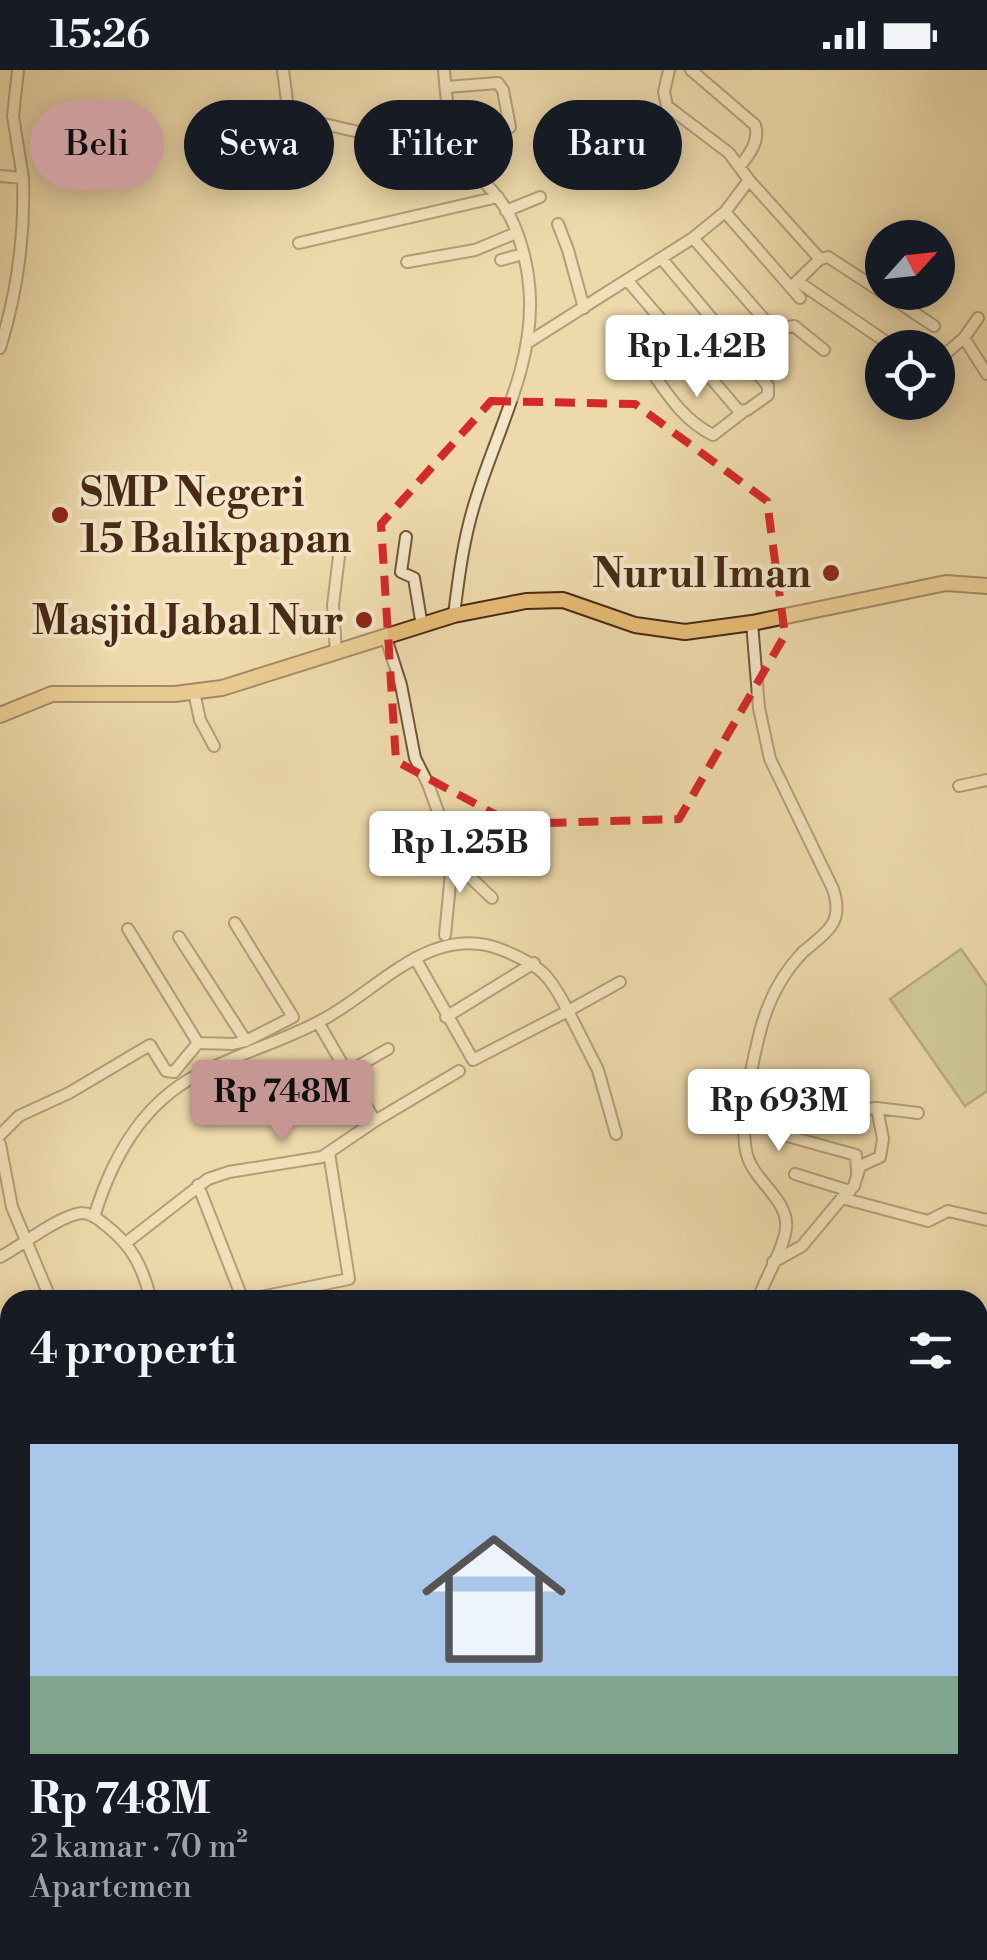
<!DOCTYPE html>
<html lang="id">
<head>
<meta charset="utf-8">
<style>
	body { margin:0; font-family:"Libre Bodoni",serif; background:#242831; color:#f1f3f6; height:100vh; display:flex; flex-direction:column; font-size:38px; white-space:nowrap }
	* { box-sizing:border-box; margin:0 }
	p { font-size:32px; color:#9ea1a6 }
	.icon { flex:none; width:55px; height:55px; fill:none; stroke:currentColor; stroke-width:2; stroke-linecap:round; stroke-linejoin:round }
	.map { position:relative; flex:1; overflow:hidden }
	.side { position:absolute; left:0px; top:1220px; width:988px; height:670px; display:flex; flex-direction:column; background:#171b24; border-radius:30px 30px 0 0; box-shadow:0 5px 25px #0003 }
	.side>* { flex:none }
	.banner { position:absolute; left:30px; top:30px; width:928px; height:90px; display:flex; gap:20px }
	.needle { width:65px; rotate:63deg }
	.tools { position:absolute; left:865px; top:150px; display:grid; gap:20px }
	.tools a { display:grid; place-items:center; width:90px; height:90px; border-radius:50%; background:#171b24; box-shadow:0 5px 25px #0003; font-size:50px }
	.price { position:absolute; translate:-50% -85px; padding:0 22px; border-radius:10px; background:#fff; color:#222; font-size:32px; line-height:65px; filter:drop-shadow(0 2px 5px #0008) }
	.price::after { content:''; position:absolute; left:50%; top:60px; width:30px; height:22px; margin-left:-15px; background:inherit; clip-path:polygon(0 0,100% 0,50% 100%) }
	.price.current { background:#c59692; color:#111 }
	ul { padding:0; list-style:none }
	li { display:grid; align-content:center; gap:20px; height:530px; padding:0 30px }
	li+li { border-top:2px solid #363941 }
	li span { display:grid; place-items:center; height:310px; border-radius:0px; color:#555 }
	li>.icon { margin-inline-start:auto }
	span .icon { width:180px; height:180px; fill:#fffc; stroke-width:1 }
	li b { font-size:42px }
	h2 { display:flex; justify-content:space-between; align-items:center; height:120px; padding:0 30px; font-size:42px }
	.chip { padding:0 35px; border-radius:45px; background:#171b24; box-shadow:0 5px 25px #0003; font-size:35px; line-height:90px }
	.chip.current { background:#c59692; color:#111 }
	.status { display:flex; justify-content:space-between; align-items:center; height:70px; padding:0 50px; background:#171b24; direction:ltr }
	.status svg { height:28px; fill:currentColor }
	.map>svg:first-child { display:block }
	.garden { fill:#b3c08c; stroke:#7e7551; stroke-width:2.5 }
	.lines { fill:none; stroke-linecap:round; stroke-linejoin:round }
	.minor-casing { stroke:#71563b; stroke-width:14 }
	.highway-casing { stroke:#482a16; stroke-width:18 }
	.minor { stroke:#f3e6c8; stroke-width:10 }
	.highway { stroke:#e6bc75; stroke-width:14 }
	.marked { fill:none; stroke:#d62828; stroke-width:8; stroke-dasharray:20 12; stroke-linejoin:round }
	.poi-dot { fill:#8f2418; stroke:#f3e6c8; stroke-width:4 }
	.labels { text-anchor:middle; stroke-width:8; stroke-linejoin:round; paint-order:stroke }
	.poi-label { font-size:40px; font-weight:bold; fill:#482a16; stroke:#f3e6c8; text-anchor:end }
</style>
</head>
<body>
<div class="status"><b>15:26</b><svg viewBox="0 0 49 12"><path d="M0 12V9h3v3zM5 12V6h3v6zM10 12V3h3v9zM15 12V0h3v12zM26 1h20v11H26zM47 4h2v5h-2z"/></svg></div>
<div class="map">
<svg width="987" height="1890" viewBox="0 0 987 1890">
	<rect width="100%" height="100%" fill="#edd9aa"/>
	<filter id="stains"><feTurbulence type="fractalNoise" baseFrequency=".002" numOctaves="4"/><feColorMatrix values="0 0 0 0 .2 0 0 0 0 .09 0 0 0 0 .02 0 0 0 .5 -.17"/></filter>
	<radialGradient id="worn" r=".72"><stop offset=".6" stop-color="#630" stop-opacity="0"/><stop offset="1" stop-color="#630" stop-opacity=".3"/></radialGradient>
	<path class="garden" d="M 961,879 L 987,916 L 987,1021 L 965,1036 L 890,929 Z"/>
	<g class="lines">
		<g class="minor-casing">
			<path id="minor" d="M 18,0 L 13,46 L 23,108
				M 283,0 L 289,46 L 463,86
				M 444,0 C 446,24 448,52 457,75 C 466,95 485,111 499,129 C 519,155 529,196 530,229 C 532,299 497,361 477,426 C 464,465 459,504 454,545
				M 669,0 L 664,22 L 667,36 L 729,83 L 749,110 L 820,189
				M 691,0 L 755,55 C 760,70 750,84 740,96
				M 446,17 L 498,13 L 503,20 L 510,57
				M 0,106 L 23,108 C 25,166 17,223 0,278
				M 506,141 L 540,127
				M 725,142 L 800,228
				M 558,154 L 568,180 L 584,238
				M 693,168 L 770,256 L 777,259 L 794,256 L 824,280
				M 299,173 L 498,127
				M 820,189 L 828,187 L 882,222
				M 501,190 L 523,184
				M 407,192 L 475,180 L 516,163
				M 628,211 L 739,341 L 747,340 L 768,325 L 768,316 L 662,189
				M 797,211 L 895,278
				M 795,213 L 820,189
				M 883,222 L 934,256
				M 964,268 L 987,304
				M 527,273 L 693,168 L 725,142 L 749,110
				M 938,290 L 964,268 L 978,248
				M 656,308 C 672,331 687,352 713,365 L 743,342
				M 406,467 L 401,502 L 414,508 L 422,556
				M 752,553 L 759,638 L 770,689 L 833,819 C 837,831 839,845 831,856 C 824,866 812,874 803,882 C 780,906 765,938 758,970 C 751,999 739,1056 747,1085 C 754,1111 789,1130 786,1158 C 783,1182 765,1207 758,1230
				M 386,568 L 401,615 L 415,688 L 428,714 L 453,783 L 445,865
				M 336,583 L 333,535 L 340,478
				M 194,622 L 200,650 L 214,676
				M 959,716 L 987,710
				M 453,791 L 492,828
				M 235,853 L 293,947 L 246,971
				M 128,859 L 198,973
				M 446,947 L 534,893
				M 318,952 L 375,1051
				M 346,1003 L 388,979
				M 749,1022 L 783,1027 L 777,1056 L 780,1064 L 856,1085 L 857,1102
				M 783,1027 L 843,1041 L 877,1038
				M 616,1064 L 598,1000 L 568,941 L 620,912
				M 0,1065 L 19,1046 L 69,1023 L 150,975 L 166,1001 L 174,1002 L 198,973 L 233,974 L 246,971 L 179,867
				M 0,1074 L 12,1137 L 51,1230
				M 795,1104 L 850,1121
				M 198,1115 L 243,1230
				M 842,1128 L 854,1116 L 860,1096 L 880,1087 L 883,1069 L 877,1038 L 918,1043
				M 94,1147 C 112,1088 142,1033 199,1004 C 239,983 284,971 324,949 C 381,918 434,850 505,881 C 543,897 550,906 568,941 L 473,990 L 415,888
				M 127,1172 L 208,1109 L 229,1102 L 322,1087 L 375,1051 L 459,1001
				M 0,1187 C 21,1176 60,1145 82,1143 C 90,1143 97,1148 103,1153 C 132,1175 142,1195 151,1230
				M 773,1192 L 802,1176 L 842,1128 L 928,1151 L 948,1141 L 987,1150
				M 246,1230 L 349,1209 L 329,1083
				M 0,1470 L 10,1471
				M 0,1720 L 10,1733
				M 0,1735 L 10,1748
				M 190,1880 L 195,1890
				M 230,1880 L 235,1890
				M 630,1880 L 631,1890
				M 774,1880 L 776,1890
				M 812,1880 L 815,1890
				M 143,1890 L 163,1880
				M 845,1890 L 871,1880
				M 929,1890 L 930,1880"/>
		</g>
		<g class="highway-casing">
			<path id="highway" d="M 0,645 L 52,624 L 175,624 L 222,618 L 454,545 L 526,531 L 563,530 L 635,555 L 685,562 L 752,553 L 946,513 L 987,516"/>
		</g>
		<use href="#minor" class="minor"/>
		<use href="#highway" class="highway"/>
	</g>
	<path d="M0 0H987V1890H0ZM 491,331 L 635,334 L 767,431 L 785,565 L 679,749 L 513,754 L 396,691 L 381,454 Z" fill="#edd9aa" fill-opacity=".55" fill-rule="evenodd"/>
	<path class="marked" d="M 491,331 L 635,334 L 767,431 L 785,565 L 679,749 L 513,754 L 396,691 L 381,454 Z"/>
	<g class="poi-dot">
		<circle cx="60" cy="445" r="10"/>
		<circle cx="831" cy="503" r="10"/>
		<circle cx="364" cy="550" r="10"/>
	</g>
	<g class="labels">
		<g class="poi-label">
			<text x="80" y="436" text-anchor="start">SMP Negeri<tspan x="80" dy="46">15 Balikpapan</tspan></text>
			<text x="811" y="517">Nurul Iman</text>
			<text x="344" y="564">Masjid Jabal Nur</text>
		</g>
	</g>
	<rect width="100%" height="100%" filter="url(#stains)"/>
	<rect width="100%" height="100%" fill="url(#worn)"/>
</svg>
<div class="tools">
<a><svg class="needle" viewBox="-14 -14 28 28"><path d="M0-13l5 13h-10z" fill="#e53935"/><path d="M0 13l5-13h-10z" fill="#9ea1a6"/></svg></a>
<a><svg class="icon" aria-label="locate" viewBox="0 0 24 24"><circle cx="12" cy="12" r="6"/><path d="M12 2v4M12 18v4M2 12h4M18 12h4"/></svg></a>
</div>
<b class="price" style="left:697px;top:330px">Rp 1.42B</b>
<b class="price" style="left:460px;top:826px">Rp 1.25B</b>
<b class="price current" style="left:282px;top:1075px">Rp 748M</b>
<b class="price" style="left:779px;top:1084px">Rp 693M</b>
<div class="banner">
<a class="chip current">Beli</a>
<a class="chip">Sewa</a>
<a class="chip">Filter</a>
<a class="chip">Baru</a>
</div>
<section class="side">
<h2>4 properti<svg class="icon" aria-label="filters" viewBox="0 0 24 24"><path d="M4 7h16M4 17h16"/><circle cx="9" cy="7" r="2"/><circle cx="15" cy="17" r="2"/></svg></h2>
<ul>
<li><span style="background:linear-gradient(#a9c7e8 75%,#7fa58c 0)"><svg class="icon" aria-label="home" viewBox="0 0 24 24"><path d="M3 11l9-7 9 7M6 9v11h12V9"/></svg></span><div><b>Rp 748M</b><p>2 kamar · 70 m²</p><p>Apartemen</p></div></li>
</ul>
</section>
</div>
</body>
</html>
